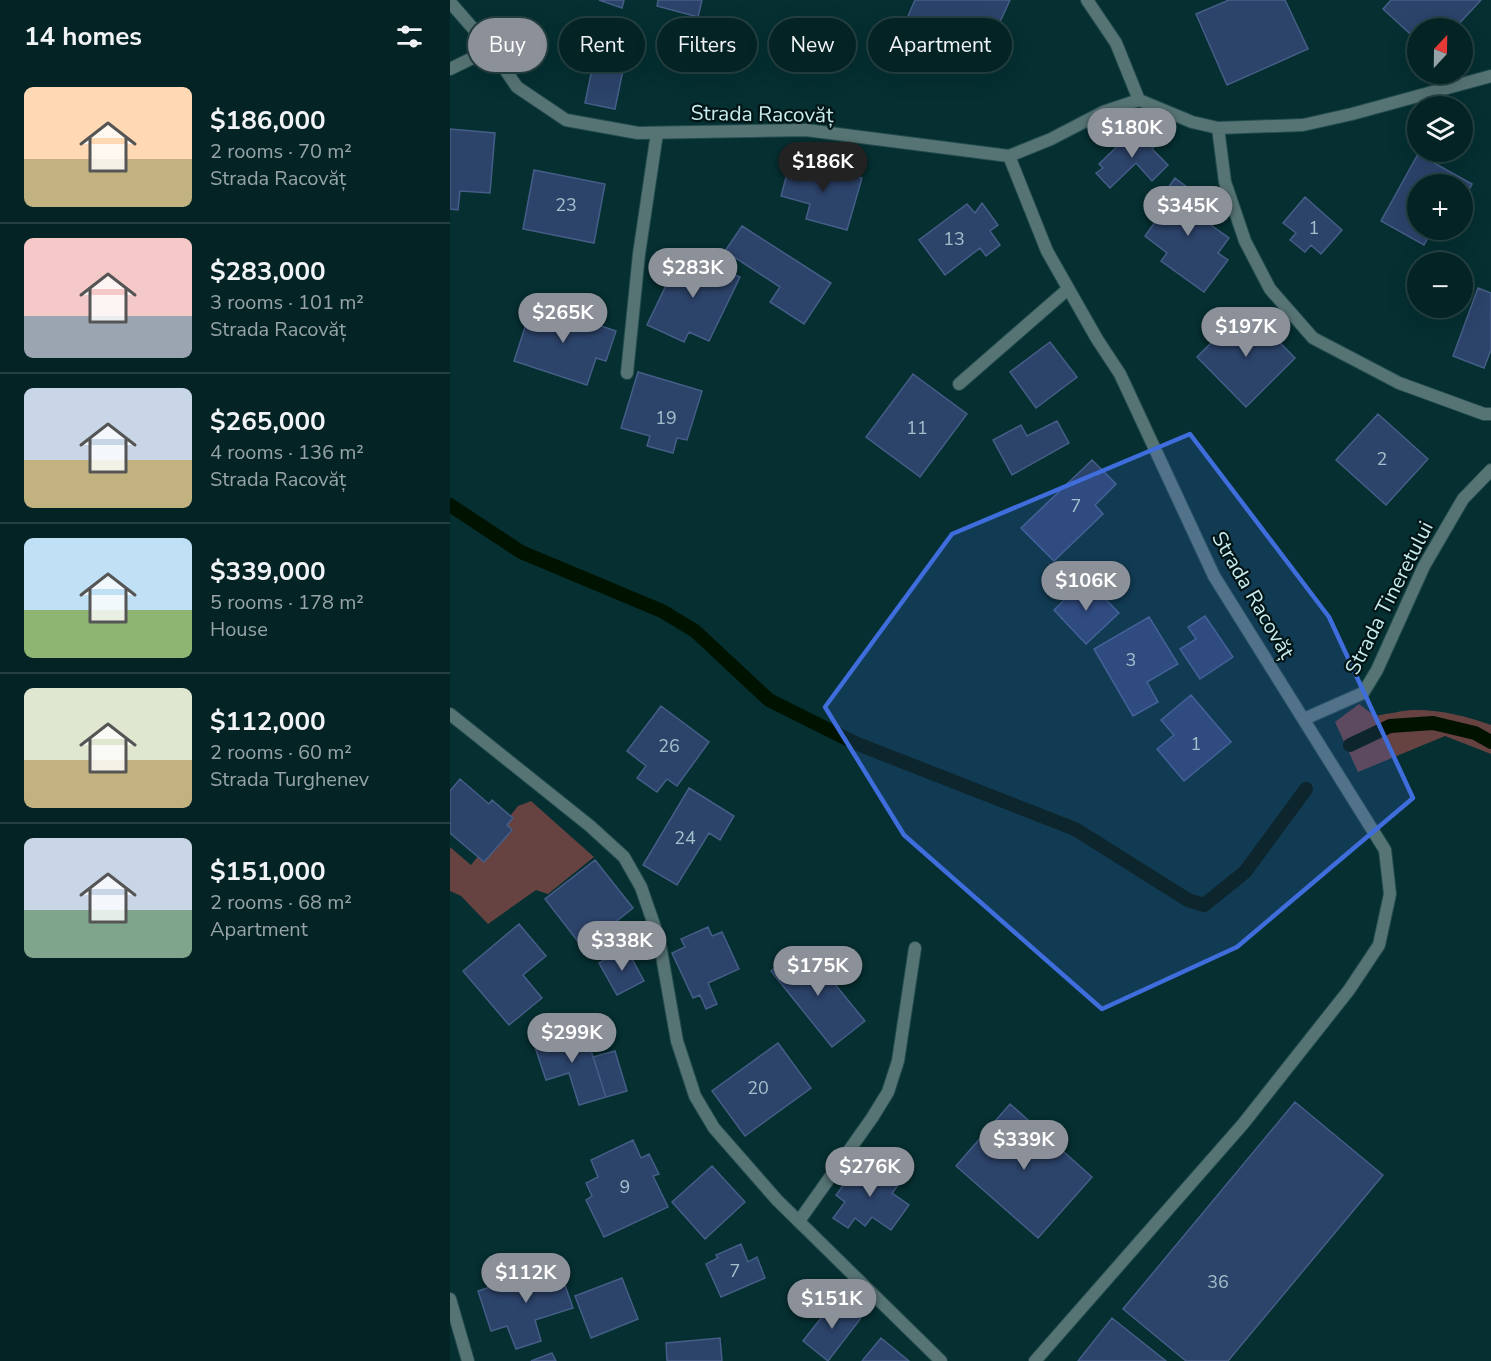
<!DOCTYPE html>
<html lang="en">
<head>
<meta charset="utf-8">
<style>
	body { margin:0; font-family:"Nunito Sans",sans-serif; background:#0d2b2d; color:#f1f3f6; height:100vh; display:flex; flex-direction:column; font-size:22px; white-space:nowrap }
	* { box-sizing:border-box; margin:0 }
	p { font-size:20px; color:#97a4a7 }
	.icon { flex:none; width:33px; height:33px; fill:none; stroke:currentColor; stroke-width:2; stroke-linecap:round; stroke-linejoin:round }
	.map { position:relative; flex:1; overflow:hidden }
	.sheet { display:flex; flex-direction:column; background:#042325; width:450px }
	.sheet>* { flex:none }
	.banner { position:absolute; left:18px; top:18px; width:570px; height:54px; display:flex; gap:12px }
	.needle { width:39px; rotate:22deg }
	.tools { position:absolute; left:957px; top:18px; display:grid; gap:12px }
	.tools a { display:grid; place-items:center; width:66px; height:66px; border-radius:50%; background:#042325; box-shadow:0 6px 24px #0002,0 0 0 2px #254042; font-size:30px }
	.price { position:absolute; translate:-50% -51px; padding:0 14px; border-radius:21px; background:#8c9099; color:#fff; font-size:20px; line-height:39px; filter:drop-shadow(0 2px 3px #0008) }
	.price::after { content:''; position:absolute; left:50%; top:36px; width:18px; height:14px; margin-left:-9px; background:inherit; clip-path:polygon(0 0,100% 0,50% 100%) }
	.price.selected { background:#222; color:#fff }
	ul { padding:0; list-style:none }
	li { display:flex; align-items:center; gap:18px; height:150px; padding:0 24px }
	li+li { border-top:2px solid #254042 }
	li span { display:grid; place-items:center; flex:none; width:168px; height:120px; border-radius:9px; color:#555 }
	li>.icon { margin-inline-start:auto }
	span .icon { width:72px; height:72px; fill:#fffc; stroke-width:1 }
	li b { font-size:26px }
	h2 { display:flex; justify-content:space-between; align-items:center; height:72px; padding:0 24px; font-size:26px }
	.pill { padding:0 21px; border-radius:27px; background:#042325; box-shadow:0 6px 24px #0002,0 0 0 2px #254042; font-size:21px; line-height:54px }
	.pill.selected { background:#8c9099; color:#fff }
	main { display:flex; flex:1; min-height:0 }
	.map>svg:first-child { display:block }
	.green { fill:#664241 }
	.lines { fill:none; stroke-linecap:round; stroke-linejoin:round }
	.stream { stroke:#001300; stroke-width:14 }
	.building { fill:#2c436a; stroke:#455e87; stroke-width:1.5 }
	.service-casing { stroke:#244d4f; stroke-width:14 }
	.minor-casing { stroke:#244d4f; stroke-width:14 }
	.service { stroke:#577475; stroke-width:12 }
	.minor { stroke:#577475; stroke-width:12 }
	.marked { fill:#3f6ddc; fill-opacity:0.2; stroke:#3f6ddc; stroke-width:4.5; stroke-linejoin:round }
	.labels { text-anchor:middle; stroke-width:4.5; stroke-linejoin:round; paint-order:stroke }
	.number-label { font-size:18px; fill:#a1c1cc }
	.street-label { font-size:21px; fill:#c8ebed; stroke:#011516 }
</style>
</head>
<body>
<main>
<section class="sheet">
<h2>14 homes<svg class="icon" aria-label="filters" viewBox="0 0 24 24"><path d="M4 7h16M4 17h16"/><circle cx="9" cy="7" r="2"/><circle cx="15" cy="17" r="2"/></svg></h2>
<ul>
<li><span style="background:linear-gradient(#ffd9b3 60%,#c2b280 0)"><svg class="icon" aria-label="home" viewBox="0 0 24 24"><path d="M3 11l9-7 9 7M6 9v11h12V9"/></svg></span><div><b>$186,000</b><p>2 rooms · 70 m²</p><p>Strada Racovăț</p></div></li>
<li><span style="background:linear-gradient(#f6c9c9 65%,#9aa5b1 0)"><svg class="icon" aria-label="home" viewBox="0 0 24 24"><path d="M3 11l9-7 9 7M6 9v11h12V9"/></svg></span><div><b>$283,000</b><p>3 rooms · 101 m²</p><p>Strada Racovăț</p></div></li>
<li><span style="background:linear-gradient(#c9d6e8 60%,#c2b280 0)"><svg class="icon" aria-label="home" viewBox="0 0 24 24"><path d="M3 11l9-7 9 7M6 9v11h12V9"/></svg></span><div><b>$265,000</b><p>4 rooms · 136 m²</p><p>Strada Racovăț</p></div></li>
<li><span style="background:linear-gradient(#bfe0f5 60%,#8fb573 0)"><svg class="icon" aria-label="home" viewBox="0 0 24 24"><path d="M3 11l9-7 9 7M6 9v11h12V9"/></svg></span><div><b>$339,000</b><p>5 rooms · 178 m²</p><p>House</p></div></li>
<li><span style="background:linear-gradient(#dfe7d0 60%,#c2b280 0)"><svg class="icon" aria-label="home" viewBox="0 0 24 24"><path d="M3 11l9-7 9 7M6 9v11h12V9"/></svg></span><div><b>$112,000</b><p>2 rooms · 60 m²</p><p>Strada Turghenev</p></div></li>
<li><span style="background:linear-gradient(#c9d6e8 60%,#7fa58c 0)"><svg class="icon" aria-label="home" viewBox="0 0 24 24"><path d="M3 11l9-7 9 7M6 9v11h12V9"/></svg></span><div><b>$151,000</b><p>2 rooms · 68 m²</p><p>Apartment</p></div></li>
</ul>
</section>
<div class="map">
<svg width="1041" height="1361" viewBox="0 0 1041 1361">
	<rect width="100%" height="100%" fill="#052f31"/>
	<path class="green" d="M 909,704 L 925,716 C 937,714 950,711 962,710 C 988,709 1017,716 1041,725 L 1041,754 L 995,736 L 908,772 L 885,722 Z
		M 81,801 L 144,857 L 98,894 L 86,890 L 38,924 L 11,896 L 0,891 L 0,847 L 21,865 L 68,806 Z"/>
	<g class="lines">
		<path class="stream" d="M 0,505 L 71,552 L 212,611 L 245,631 L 319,700 L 405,743 L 625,829 L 738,900 L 754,905 L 795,872 L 856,789
			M 900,745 L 940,726 L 983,723 L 1025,733 L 1041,742"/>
	</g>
	<path class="building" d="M 149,0 L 174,0 L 172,8 Z
		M 208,0 L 252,0 L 248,17 L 207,6 Z
		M 465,0 L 560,0 L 549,24 L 535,17 L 522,45 L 458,16 Z
		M 779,0 L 835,0 L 858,49 L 777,85 L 746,14 Z
		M 941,0 L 1031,0 L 1005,28 L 968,28 L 968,41 L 933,9 Z
		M 147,45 L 177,51 L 165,109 L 135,103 Z
		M 0,129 L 45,133 L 40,193 L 10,191 L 8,210 L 0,209 Z
		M 680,134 L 714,138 L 702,149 L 718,165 L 702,181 L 686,163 L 660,188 L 646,173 L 653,168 L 649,164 Z
		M 968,154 L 1022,184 L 1012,202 L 1012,184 L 968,184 L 968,230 L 982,230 L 974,245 L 931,221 Z
		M 341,159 L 412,178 L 397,230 L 356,219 L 360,204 L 331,196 Z
		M 84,170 L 155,184 L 144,243 L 73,229 Z
		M 725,178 L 758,203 L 748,216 L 779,238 L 768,253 L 778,260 L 754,292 L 711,261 L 717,253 L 695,236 L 718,204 L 710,199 Z
		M 855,197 L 892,230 L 871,254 L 861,245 L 855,252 L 840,240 L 846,233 L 833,223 Z
		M 532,203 L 548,225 L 540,231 L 550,245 L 536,256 L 530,248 L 495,275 L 469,240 L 517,204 L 525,213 Z
		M 1012,203 L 1022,208 L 1012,225 Z
		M 292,226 L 381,283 L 354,324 L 320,302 L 330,287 L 275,251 Z
		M 233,250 L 290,277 L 259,341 L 239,332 L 234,342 L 197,325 Z
		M 1028,288 L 1041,293 L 1041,350 L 1034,368 L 1003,356 Z
		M 83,303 L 166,331 L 156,361 L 146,358 L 137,385 L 64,361 Z
		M 796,308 L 845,358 L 796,407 L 747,357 Z
		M 600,342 L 627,377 L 586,408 L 560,372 Z
		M 188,372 L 252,391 L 237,440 L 227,438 L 223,453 L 197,446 L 200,436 L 171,428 Z
		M 463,374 L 517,414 L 470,477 L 416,437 Z
		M 928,414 L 978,459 L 936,505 L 886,460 Z
		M 607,421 L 619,443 L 562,475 L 543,440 L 571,425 L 577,436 Z
		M 642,460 L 666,484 L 645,505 L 653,514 L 604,561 L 571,528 Z
		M 636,579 L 669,613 L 636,644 L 604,610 Z
		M 755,616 L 783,657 L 750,679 L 730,649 L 746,639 L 738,627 Z
		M 699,617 L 728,664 L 697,682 L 708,702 L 683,716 L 644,649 Z
		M 741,695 L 781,742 L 734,781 L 707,749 L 724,735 L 711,720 Z
		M 211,706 L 259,742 L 227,786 L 217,779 L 207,792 L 187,778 L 196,766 L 177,751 Z
		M 10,779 L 39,804 L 42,800 L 63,818 L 57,825 L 62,830 L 34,862 L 0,833 L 0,791 Z
		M 239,788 L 284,816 L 270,840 L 259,833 L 227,885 L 193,865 Z
		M 145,860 L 183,908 L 133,948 L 95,899 Z
		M 69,924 L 96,956 L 73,975 L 92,998 L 59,1025 L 13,971 Z
		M 258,927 L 262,936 L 272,932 L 289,969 L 258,983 L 267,1004 L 256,1009 L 250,995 L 243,998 L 222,953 L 235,947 L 231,939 Z
		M 176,948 L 194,981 L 167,995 L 149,963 Z
		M 346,951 L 354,960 L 361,955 L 415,1021 L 382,1047 L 321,971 Z
		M 134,1029 L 156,1097 L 129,1105 L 119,1073 L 96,1080 L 84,1044 Z
		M 328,1043 L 361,1088 L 295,1136 L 262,1091 Z
		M 165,1051 L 177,1091 L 156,1097 L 143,1057 Z
		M 845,1102 L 933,1175 L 778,1361 L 736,1361 L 673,1309 Z
		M 560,1104 L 642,1177 L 588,1238 L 506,1166 Z
		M 183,1140 L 191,1158 L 199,1154 L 209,1174 L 203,1176 L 218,1207 L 154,1237 L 136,1200 L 142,1196 L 136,1183 L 148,1177 L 141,1160 Z
		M 413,1158 L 449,1184 L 442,1193 L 459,1205 L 441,1230 L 422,1217 L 415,1226 L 405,1218 L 398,1228 L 383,1218 L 395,1202 L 386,1195 Z
		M 262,1166 L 295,1202 L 255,1239 L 222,1202 Z
		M 291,1244 L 298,1262 L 307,1257 L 315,1278 L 271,1297 L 256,1264 L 268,1258 L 266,1255 Z
		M 108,1265 L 123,1308 L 85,1320 L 91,1341 L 66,1349 L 57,1326 L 41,1331 L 28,1291 Z
		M 172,1278 L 188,1319 L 141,1338 L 125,1296 Z
		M 386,1299 L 411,1318 L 378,1361 L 353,1341 Z
		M 662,1318 L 716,1361 L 628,1361 Z
		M 270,1338 L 272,1361 L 217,1361 L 216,1343 Z
		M 431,1338 L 459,1361 L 412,1361 Z
		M 102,1353 L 106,1361 L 81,1361 Z"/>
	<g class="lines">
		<g class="service-casing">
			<path id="service" d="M 177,373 L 189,254 L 207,133
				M 509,384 L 618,289
				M 854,719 L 913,693 L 927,670 L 974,566 L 1013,499 L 1041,470
				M 349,1221 L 422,1118 L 438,1092 L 448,1061 L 465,948"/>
		</g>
		<g class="minor-casing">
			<path id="minor" d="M 637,0 L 666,43 L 689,100
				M 0,2 L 41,49 L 67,87 L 116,120 L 188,133 L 356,130 L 559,156 L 601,139 L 653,112 L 689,100
				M 0,69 L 41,49
				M 689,100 L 742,122 L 768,128 L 853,125 L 902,114 L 1041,76
				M 768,128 L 775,182 L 795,241 L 820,289 L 863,338 L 949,383 L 1034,414 L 1041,414
				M 559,156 L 597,251 L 647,339 L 670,374 L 764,576 L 935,850 L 940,894 L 929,945 L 899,990 L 793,1124 L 585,1361
				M 0,714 L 140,826 L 174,857 L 191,887 L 209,939 L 227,1041 L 245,1096 L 264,1128 L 327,1200 L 491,1361
				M 0,1299 L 18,1361"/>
		</g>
		<use href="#service" class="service"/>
		<use href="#minor" class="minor"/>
	</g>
	<path class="marked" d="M 740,434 L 879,617 L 963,798 L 787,947 L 652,1009 L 454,835 L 375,707 L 502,534 Z"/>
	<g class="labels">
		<g class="number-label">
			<text x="116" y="211">23</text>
			<text x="864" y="234">1</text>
			<text x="504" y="245">13</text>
			<text x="216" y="424">19</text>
			<text x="467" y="434">11</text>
			<text x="932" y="465">2</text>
			<text x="626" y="512">7</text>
			<text x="681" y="666">3</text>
			<text x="746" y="750">1</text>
			<text x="219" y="752">26</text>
			<text x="235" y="844">24</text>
			<text x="308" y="1094">20</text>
			<text x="175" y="1193">9</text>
			<text x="285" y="1277">7</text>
			<text x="768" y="1288">36</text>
		</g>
		<g class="street-label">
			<text transform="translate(312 114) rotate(1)" y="7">Strada Racovăț</text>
			<text transform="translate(803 595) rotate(60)" y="7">Strada Racovăț</text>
			<text transform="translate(939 598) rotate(-63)" y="7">Strada Tineretului</text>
		</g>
	</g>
</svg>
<div class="tools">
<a><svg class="needle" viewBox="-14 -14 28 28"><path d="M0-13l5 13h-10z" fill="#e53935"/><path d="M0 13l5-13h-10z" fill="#97a4a7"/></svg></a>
<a><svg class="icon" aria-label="layers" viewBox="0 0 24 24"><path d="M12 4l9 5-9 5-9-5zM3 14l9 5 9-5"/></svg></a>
<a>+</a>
<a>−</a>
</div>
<b class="price" style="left:682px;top:159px">$180K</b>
<b class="price selected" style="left:373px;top:193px">$186K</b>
<b class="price" style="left:738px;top:237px">$345K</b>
<b class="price" style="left:243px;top:299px">$283K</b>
<b class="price" style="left:113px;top:344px">$265K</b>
<b class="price" style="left:796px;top:358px">$197K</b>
<b class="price" style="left:636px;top:612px">$106K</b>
<b class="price" style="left:172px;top:972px">$338K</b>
<b class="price" style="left:368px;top:997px">$175K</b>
<b class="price" style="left:122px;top:1064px">$299K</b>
<b class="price" style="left:574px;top:1171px">$339K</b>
<b class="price" style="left:420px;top:1198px">$276K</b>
<b class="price" style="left:76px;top:1304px">$112K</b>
<b class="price" style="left:382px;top:1330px">$151K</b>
<div class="banner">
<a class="pill selected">Buy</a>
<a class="pill">Rent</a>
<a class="pill">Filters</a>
<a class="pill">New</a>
<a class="pill">Apartment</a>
</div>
</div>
</main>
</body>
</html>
